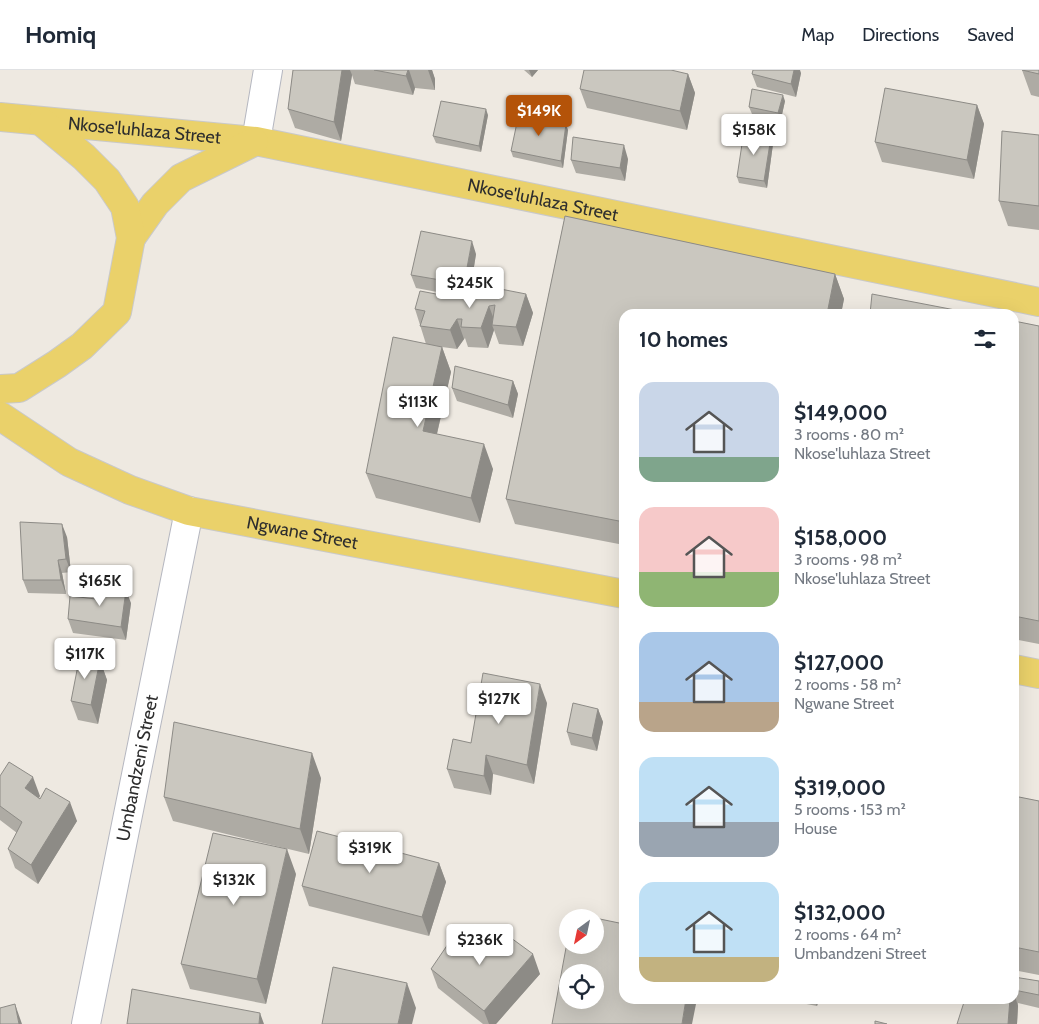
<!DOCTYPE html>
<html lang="en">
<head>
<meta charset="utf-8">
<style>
	body { margin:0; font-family:Cabin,sans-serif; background:#f2f2f3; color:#1f2937; height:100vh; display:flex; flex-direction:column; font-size:19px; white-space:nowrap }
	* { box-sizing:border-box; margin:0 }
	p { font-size:16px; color:#747a83 }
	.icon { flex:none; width:28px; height:28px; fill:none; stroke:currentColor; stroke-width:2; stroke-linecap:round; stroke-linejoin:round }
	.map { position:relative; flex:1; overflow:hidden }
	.sheet { position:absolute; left:619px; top:239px; width:400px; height:695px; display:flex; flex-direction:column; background:#fff; border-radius:15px; box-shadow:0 5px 20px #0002 }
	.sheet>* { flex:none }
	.needle { width:32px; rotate:213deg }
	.fabs { position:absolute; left:559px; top:839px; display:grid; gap:10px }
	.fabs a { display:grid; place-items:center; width:45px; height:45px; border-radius:50%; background:#fff; box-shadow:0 5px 20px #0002; font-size:25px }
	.price { position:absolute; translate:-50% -42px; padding:0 11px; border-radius:5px; background:#fff; color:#222; font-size:16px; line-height:32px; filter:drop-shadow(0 1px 2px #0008) }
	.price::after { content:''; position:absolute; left:50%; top:30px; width:15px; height:11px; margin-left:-8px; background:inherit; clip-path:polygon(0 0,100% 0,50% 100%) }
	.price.current { background:#b45309; color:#fff }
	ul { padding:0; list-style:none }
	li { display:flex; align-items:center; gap:15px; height:125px; padding:0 20px }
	li span { display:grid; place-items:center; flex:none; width:140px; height:100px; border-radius:15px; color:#555 }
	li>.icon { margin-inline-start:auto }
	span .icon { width:60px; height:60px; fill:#fffc; stroke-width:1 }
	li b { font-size:21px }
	h2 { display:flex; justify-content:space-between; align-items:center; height:60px; padding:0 20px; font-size:21px }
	header { display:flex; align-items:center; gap:30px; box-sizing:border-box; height:70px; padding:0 25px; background:#fff; border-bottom:1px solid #e0e1e3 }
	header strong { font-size:24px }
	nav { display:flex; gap:28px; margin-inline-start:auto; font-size:18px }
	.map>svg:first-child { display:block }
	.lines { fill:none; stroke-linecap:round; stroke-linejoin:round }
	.minor-casing { stroke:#b5b7c0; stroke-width:30 }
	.major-casing { stroke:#c9c9c9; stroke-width:30 }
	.minor { stroke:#fff; stroke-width:28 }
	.major { stroke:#ead16a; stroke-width:28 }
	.wall { fill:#aeaba4 }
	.shaded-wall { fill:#8d8b86 }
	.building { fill:#cac7bf; stroke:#8d8b86; fill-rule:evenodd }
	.labels { text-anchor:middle; stroke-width:4; stroke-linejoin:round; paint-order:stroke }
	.street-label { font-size:18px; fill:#2e2e2e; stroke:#fff }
</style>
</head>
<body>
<header>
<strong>Homiq</strong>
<nav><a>Map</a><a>Directions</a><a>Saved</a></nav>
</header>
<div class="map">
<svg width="1039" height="954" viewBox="0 0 1039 954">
	<rect width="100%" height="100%" fill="#eee9e1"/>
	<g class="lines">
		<g class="minor-casing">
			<g id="minor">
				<path d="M 256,71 L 268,0"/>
				<path id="s1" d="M 86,954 L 189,441"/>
			</g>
		</g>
		<g class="major-casing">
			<g id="major">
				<path id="s2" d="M 0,47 L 256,71 L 1039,232"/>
				<path d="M 131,168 L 155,134 L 181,108 L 254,72"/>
				<path d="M 0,319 L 19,318 L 57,294 L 82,276 L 117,242 L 131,168 L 125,137 L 107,110 L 84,87 L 42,52"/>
				<path id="s3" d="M 0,346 L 69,392 L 130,420 L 189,441 L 624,524"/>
				<path d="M 1014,599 L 1039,604"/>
			</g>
		</g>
		<use href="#minor" class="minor"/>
		<use href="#major" class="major"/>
	</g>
	<path class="wall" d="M 293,0 L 432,0 L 435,9 L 435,20 L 415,18 L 413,25 L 355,14 L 352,5 L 341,71 L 295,58 L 288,39 Z
		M 524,0 L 538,0 L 532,7 Z
		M 1022,0 L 1039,0 L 1039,27 L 1031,25 Z
		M 801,3 L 796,27 L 757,17 L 752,4 Z
		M 688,4 L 695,23 L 687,60 L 587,38 L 580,19 Z
		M 785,31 L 781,49 L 752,44 L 749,37 Z
		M 977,35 L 984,54 L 974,109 L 882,92 L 875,72 Z
		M 488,45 L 481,82 L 436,73 L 433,66 Z
		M 568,60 L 563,98 L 513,87 L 511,81 Z
		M 1039,65 L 1039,160 L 1008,156 L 999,131 Z
		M 773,74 L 767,118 L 739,113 L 737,107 Z
		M 628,89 L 625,111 L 576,103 L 571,90 Z
		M 565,146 L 835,204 L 844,229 L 841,244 L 624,244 L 624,475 L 515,454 L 506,429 Z
		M 476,184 L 470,223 L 484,227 L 526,224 L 533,243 L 523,276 L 499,274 L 494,260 L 488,278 L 468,277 L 465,268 L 457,279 L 442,277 L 451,302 L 437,364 L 493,399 L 480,453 L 376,428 L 366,403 L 426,274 L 415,239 L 452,227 L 453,225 L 416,218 L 411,205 Z
		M 1014,251 L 1039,256 L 1039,574 L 1014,569 Z
		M 513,311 L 518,324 L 513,348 L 457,331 L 452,318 Z
		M 67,467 L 71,502 L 62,503 L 66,524 L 28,523 L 23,510 Z
		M 96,529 L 131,533 L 126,570 L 73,563 L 68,549 Z
		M 100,590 L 107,610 L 98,654 L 78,650 L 71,631 Z
		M 547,633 L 534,714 L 493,704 L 491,725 L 454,718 L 447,699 L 471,673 Z
		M 598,639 L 603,652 L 597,681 L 571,675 L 567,662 Z
		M 0,706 L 40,726 L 39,728 L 77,751 L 38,814 L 15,798 L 8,779 L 17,763 L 0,750 Z
		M 321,708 L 309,784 L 173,751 L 164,727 Z
		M 1014,726 L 1039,731 L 1039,905 L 1014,900 Z
		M 439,793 L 446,812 L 429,866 L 309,836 L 302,816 Z
		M 296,804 L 266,934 L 190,919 L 181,894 Z
		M 497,880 L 540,904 L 496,954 L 483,954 L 438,918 L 431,899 Z
		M 1014,907 L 1039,911 L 1039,938 L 1018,933 L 1018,936 L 1017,954 L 957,954 L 1014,929 Z
		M 780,929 L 819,929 L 817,936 Z"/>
	<path class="shaded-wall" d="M 342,0 L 350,0 L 352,5 L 341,71 L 334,52 Z
		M 408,0 L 409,0 L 415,18 L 413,25 L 406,6 Z
		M 428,0 L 432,0 L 435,9 L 435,20 Z
		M 529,0 L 538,0 L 532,7 Z
		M 794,0 L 800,0 L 801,3 L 796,27 L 791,14 Z
		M 688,4 L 695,23 L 687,60 L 680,41 Z
		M 783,25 L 785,31 L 781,49 L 778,43 Z
		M 977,35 L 984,54 L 974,109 L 967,90 Z
		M 486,39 L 488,45 L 481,82 L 479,76 Z
		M 566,54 L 568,60 L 563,98 L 561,91 Z
		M 771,67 L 773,74 L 767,118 L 764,111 Z
		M 624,75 L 628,89 L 625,111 L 620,98 Z
		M 472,171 L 476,184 L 469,227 L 464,214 Z
		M 835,204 L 844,229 L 841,244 L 827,244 Z
		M 526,224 L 533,243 L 523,276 L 516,257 Z
		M 489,236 L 496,255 L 492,255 L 494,260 L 488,278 L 481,258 Z
		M 457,249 L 464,269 L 457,279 L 450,260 Z
		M 442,277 L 451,302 L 432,385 L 423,361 Z
		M 513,311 L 518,324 L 513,348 L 508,335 Z
		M 484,374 L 493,399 L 480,453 L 471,428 Z
		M 62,454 L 67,467 L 71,502 L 66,489 Z
		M 58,490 L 62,503 L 66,524 L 61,510 Z
		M 126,520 L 131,533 L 126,570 L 121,557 Z
		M 100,590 L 107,610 L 98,654 L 91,635 Z
		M 540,614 L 547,633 L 534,714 L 527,695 Z
		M 598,639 L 603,652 L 597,681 L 592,668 Z
		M 312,683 L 321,708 L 309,784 L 300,759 Z
		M 486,685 L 493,704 L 491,725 L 484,706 Z
		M 33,707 L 40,726 L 32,738 L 25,718 Z
		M 70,732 L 77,751 L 38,814 L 31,795 Z
		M 287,779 L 296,804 L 266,934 L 257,909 Z
		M 439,793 L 446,812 L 429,866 L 422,847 Z
		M 533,884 L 540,904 L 496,954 L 489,954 L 484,941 Z
		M 407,913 L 416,938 L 412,954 L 398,954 Z
		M 1014,923 L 1018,936 L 1017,954 L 1008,954 L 1010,929 L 1014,929 Z
		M 686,929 L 697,929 L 692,954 L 682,954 Z
		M 814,929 L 819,929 L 817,936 Z
		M 15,934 L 22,954 L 19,954 Z
		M 260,943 L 264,954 L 259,954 Z"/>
	<path class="building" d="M 293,0 L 342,0 L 334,52 L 288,39 Z
		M 374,0 L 408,0 L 406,6 Z
		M 584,0 L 671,0 L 688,4 L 680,41 L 580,19 Z
		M 753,0 L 794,0 L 791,14 L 752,4 Z
		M 1022,0 L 1039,0 L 1039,4 Z
		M 885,18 L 977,35 L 967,90 L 875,72 Z
		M 752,19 L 783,25 L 778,43 L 749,37 Z
		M 441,31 L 486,39 L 479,76 L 433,66 Z
		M 519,43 L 566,54 L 561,91 L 511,81 Z
		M 744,61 L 771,67 L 764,111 L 737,107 Z
		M 1002,61 L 1039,65 L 1039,136 L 999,131 Z
		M 573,67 L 624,75 L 620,98 L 571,90 Z
		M 565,146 L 835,204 L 827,244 L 624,244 L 624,452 L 506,429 Z
		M 421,161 L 472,171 L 464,214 L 411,205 Z
		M 485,216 L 526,224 L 516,257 L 492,255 L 495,235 L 489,236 L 481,258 L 461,257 L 462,249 L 457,249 L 450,260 L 420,256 L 425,241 L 415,239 L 420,221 L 452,227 L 454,220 L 484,227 Z
		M 872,224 L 976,244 L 870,244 Z
		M 1014,251 L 1039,256 L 1039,551 L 1014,546 Z
		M 393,267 L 442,277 L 423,361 L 484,374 L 471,428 L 366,403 Z
		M 455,296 L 513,311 L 508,335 L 452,318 Z
		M 20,452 L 62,454 L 66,489 L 58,490 L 61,510 L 23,510 Z
		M 99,514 L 126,520 L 121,557 L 68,549 L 70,526 L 96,529 Z
		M 80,585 L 100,590 L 91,635 L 71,631 Z
		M 483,603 L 540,614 L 527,695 L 486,685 L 484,706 L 447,699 L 453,669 L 471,673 Z
		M 573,633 L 598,639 L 592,668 L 567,662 Z
		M 174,652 L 312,683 L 300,759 L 164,727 Z
		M 9,692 L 33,707 L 25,718 L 40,729 L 46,718 L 70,732 L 31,795 L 8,779 L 22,752 L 0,736 L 0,706 Z
		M 1014,726 L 1039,731 L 1039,882 L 1014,877 Z
		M 317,761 L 439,793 L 422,847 L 302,816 Z
		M 213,763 L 287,779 L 257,909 L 181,894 Z
		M 572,843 L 594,848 L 571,848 Z
		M 595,848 L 624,854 L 624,929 L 686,929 L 682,954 L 552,954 L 568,867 L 568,875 L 595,875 ZM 568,902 L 595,902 L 595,930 L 568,930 Z
		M 461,855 L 497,880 L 507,865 L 533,884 L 484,941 L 431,899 Z
		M 333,897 L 407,913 L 398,954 L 322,954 Z
		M 1014,907 L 1039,911 L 1039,925 L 1014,920 Z
		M 132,919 L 260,943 L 259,954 L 127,954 Z
		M 965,929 L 1010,929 L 1008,954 L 957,954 Z
		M 15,934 L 19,954 L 0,954 L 0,938 Z
		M 875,951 L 887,954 L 875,954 Z"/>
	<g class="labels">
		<g class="street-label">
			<text dy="6" stroke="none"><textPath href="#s2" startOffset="145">Nkose'luhlaza Street</textPath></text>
			<text dy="6" stroke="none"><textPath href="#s2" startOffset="550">Nkose'luhlaza Street</textPath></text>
			<text dy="6" stroke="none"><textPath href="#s3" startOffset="328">Ngwane Street</textPath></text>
			<text dy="6" stroke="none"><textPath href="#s1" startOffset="261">Umbandzeni Street</textPath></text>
		</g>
	</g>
</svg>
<div class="fabs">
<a><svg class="needle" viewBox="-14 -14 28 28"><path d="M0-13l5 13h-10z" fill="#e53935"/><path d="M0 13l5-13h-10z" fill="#747a83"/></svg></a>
<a><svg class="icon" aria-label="locate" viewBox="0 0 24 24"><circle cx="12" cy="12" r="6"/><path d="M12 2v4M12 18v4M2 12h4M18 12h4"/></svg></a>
</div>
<b class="price current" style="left:539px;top:67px">$149K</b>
<b class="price" style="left:754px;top:86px">$158K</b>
<b class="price" style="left:470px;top:239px">$245K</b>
<b class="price" style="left:418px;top:358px">$113K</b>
<b class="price" style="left:100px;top:537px">$165K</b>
<b class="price" style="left:85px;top:610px">$117K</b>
<b class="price" style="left:499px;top:655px">$127K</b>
<b class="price" style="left:370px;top:804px">$319K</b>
<b class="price" style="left:234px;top:836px">$132K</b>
<b class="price" style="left:480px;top:896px">$236K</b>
<section class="sheet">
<h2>10 homes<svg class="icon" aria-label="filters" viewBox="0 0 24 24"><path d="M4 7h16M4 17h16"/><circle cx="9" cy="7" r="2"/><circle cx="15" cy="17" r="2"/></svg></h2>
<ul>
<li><span style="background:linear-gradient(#c9d6e8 75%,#7fa58c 0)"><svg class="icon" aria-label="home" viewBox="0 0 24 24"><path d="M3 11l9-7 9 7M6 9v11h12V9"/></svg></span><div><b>$149,000</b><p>3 rooms · 80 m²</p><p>Nkose'luhlaza Street</p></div></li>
<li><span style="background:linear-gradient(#f6c9c9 65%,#8fb573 0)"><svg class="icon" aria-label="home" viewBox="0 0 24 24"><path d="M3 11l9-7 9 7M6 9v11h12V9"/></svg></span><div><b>$158,000</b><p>3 rooms · 98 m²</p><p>Nkose'luhlaza Street</p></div></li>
<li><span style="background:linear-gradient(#a9c7e8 70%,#b9a48a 0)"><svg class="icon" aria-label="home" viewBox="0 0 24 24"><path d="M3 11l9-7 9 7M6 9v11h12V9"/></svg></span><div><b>$127,000</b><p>2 rooms · 58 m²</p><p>Ngwane Street</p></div></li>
<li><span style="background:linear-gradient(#bfe0f5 65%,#9aa5b1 0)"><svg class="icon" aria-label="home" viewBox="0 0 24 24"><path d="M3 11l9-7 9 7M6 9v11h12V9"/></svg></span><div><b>$319,000</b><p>5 rooms · 153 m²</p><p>House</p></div></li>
<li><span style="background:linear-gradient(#bfe0f5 75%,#c2b280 0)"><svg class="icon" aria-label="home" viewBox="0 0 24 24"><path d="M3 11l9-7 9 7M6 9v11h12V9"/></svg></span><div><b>$132,000</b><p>2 rooms · 64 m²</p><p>Umbandzeni Street</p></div></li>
</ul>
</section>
</div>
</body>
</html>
